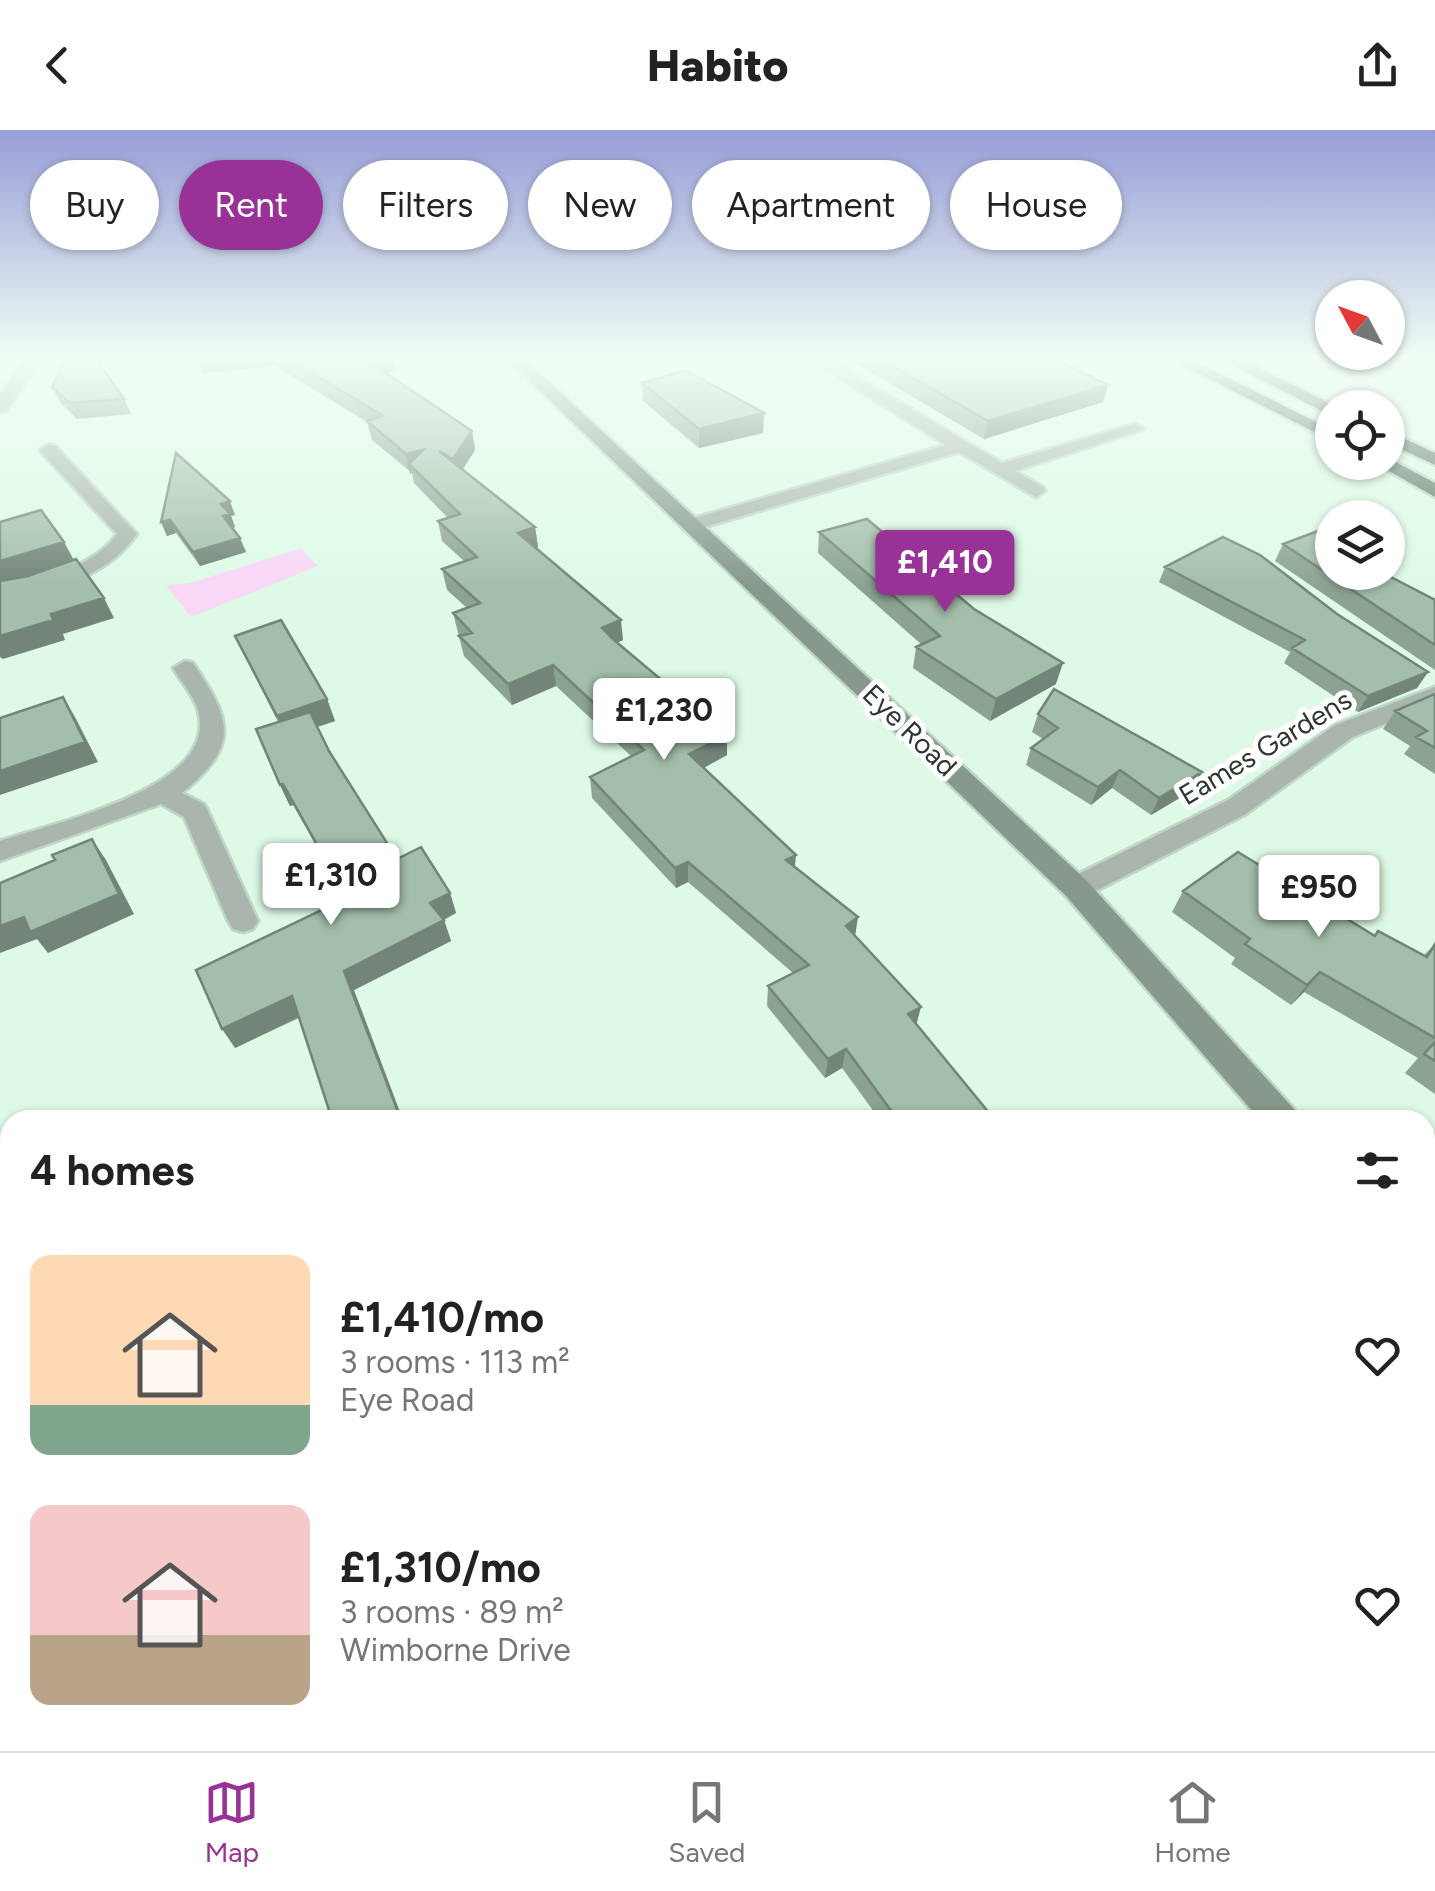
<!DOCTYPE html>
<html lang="en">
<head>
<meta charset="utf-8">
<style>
	body { margin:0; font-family:Figtree,sans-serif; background:#f2f2f2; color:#222; height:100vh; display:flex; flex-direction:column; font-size:38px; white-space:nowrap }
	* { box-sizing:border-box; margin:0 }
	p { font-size:32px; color:#767676 }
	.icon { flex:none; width:55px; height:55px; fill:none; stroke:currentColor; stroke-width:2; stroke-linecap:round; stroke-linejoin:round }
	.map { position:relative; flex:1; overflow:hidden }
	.drawer { position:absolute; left:0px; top:980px; width:1435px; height:642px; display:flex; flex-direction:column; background:#fff; border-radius:30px 30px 0 0; box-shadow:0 2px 8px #0004 }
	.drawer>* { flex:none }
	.top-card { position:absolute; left:30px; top:30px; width:1375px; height:90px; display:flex; gap:20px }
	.needle { width:65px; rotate:311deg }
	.tools { position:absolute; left:1315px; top:150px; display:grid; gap:20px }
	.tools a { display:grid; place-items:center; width:90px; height:90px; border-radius:50%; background:#fff; box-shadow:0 2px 8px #0004; font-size:50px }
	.price { position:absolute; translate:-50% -85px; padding:0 22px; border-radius:10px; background:#fff; color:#222; font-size:32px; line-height:65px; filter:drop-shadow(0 2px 5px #0008) }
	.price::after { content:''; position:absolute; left:50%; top:60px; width:30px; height:22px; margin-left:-15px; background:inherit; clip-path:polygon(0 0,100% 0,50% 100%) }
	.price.selected { background:#983297; color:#fff }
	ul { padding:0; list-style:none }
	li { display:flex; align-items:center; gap:30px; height:250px; padding:0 30px }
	li span { display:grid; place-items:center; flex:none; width:280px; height:200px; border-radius:20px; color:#555 }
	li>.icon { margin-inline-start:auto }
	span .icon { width:120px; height:120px; fill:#fffc; stroke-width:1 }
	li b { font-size:42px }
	h2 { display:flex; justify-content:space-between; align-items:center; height:120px; padding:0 30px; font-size:42px }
	.pill { padding:0 35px; border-radius:45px; background:#fff; box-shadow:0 2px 8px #0004; font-size:35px; line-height:90px }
	.pill.selected { background:#983297; color:#fff }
	header { display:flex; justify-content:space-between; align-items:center; height:130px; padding:0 30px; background:#fff; font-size:45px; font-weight:800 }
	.tabs { display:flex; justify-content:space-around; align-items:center; height:140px; border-top:2px solid #e0e0e0; background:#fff; font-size:28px; color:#767676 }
	.tabs a { display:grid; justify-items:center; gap:5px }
	.tabs .selected { color:#983297 }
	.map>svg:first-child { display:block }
	.green { fill:#f9d7f7 }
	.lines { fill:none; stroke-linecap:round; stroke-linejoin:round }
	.street-casing { stroke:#bed7c6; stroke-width:5 }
	.secondary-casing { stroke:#bed7c6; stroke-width:5 }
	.highway-casing { stroke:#bed7c6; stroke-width:5 }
	.street { fill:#aab6ad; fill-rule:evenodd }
	.secondary { fill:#87988c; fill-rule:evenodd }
	.highway { fill:#587160; fill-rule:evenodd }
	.wall { fill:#8ca393 }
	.shaded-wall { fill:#728578 }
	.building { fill:#a3beab; stroke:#728578; stroke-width:2.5 }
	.labels { text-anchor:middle; stroke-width:10; stroke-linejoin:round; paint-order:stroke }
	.street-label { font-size:28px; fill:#2c372f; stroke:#fff }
</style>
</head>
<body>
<header><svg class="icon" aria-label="back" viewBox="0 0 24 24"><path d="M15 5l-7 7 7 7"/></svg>Habito<svg class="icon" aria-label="share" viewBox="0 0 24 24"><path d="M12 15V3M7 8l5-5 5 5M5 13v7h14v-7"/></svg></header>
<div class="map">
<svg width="1435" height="1621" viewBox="0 0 1435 1621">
	<rect width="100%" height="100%" fill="#defae7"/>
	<path class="green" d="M 301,418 L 318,436 L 191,487 L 166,455 L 190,453 Z"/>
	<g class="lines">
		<g class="street-casing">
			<path id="street" d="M 25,230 L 41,230 L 6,281 L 0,282 L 0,265 Z
				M 810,230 L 829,230 L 1002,333 L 1135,294 L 1144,299 L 1015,341 L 1043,357 L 1045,361 L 1036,367 L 959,322 L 698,399 L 684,399 L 684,391 L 946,315 Z
				M 49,315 L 55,316 L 137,404 C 105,450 51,459 0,471 L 0,458 C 41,447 90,441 117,404 L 43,324 L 40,320 Z
				M 185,531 L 193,533 C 231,589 241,615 182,663 L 204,674 L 208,681 L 258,791 L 253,799 L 243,802 L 233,799 L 228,791 L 184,687 L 161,674 L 0,731 L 0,711 C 52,693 214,660 199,585 C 196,568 182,553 173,538 Z
				M 1435,557 L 1435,573 L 1353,607 L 1246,684 L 1086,766 L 1076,769 L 1066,766 L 1062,758 L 1066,750 L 1228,670 L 1335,595 Z
				M 10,1310 L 10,1355 L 0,1360 L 0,1315 Z
				M 464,1612 L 514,1612 L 517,1621 L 467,1621 Z"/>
		</g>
		<g class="secondary-casing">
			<path id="secondary" d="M 508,230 L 525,230 L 1086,750 L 1294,979 L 1299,990 L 1260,990 L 1066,766 Z
				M 1425,1131 L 1435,1135 L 1435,1181 L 1425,1177 Z"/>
		</g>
		<g class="highway-casing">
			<path id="highway" d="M 1172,230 L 1192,230 L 1332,300 L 1332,311 Z
				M 1223,230 L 1244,230 L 1339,278 L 1332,278 L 1332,284 L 1326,283 Z
				M 1388,301 L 1435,323 L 1435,335 L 1388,313 Z
				M 1388,328 L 1435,353 L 1435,367 L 1373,332 L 1388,332 Z"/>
		</g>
		<use href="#street" class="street"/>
		<use href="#secondary" class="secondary"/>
		<use href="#highway" class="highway"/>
	</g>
	<path class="wall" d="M 198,230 L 394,230 L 396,240 L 387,244 L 472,301 L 475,320 L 463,339 L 535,397 L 538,417 L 536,418 L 623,510 L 617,513 L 727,605 L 727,625 L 704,638 L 855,805 L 916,894 L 995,990 L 880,990 L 842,938 L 825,948 L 767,876 L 768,856 L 793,843 L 688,752 L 676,758 L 592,668 L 590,647 L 631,626 L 556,556 L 512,575 L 464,526 L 453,483 L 467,478 L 447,460 L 442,439 L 464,431 L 442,411 L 438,391 L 448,388 L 414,353 L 412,343 L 372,310 L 367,292 L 275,236 L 202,243 Z
		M 850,230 L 1057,230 L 1108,255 L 1103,272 L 984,309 Z
		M 642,253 L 764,283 L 763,303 L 699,318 L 643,271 Z
		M 52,257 L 124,269 L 131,284 L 77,289 L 60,272 Z
		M 235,385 L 231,386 L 235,397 L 233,398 L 246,422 L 200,436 L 176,403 L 167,406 L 161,392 Z
		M 819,402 L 974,479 L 1056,554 L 990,591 L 913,538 L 916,517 L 922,515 L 818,423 Z
		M 1283,414 L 1332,442 L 1435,470 L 1435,540 L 1275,431 Z
		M 1165,437 L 1337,484 L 1428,542 L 1417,558 L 1358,582 L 1284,533 L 1290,522 L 1159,452 Z
		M 235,506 L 327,569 L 335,591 L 317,597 L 329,621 L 397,729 L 450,763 L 456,783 L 444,790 L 451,811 L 354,860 L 329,980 L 299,888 L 235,918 L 346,769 L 293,675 L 290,676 L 280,655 L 278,592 Z
		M 1435,564 L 1435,644 L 1404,624 L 1410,616 L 1383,599 L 1395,581 Z
		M 1038,584 L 1202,642 L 1193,660 L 1151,685 L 1112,658 L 1091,675 L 1026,635 L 1031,618 L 1043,609 L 1032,602 Z
		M 1183,761 L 1375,806 L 1424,825 L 1435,814 L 1435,964 L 1405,943 L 1418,928 L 1304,862 L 1291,875 L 1231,834 L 1235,828 L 1172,782 Z"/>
	<path class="shaded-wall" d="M 198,230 L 274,230 L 275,236 L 202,243 Z
		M 371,230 L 394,230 L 396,240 L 373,249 L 368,231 Z
		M 1108,255 L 1103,272 L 984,309 L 988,291 Z
		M 764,283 L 763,303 L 699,318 L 699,299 Z
		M 472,301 L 475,320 L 457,348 L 453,329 Z
		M 423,320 L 409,334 L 412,343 L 410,344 L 406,324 Z
		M 230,371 L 235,385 L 231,386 L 235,397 L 228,400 L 223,386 L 221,374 Z
		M 170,390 L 176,403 L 167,406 L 161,392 Z
		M 535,397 L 538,417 L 521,424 L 518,403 Z
		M 240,408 L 246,422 L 200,436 L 193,422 Z
		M 64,412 L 75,432 L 0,454 L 0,431 Z
		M 104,468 L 114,488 L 63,504 L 65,510 L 3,529 L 0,527 L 0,506 L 51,484 Z
		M 621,490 L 623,510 L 604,518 L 602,498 Z
		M 1063,533 L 1056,554 L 990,591 L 996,569 Z
		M 553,535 L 556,556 L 512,575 L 508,554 Z
		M 1428,542 L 1417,558 L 1358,582 L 1368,566 Z
		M 63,567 L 75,587 L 98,632 L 0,665 L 0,641 Z
		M 327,569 L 335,591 L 286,607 L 277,586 Z
		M 727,605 L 727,625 L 690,645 L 689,624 Z
		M 1120,640 L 1112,658 L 1091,675 L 1098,657 Z
		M 1202,642 L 1193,660 L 1151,685 L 1159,668 Z
		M 283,654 L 293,675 L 290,676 L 280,655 Z
		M 92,709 L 106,730 L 134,784 L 48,823 L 37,809 L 0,823 L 0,796 Z
		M 796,725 L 794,746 L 786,730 Z
		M 688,732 L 688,752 L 676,758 L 675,738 Z
		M 450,763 L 456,783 L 437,793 L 430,773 Z
		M 858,787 L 855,807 L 846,796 Z
		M 444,790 L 451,811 L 354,860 L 403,990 L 401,990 L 344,841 Z
		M 1320,842 L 1304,862 L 1291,875 L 1307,855 Z
		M 292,866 L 303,885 L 235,918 L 222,899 Z
		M 921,877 L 916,896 L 908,884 Z
		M 846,919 L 842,938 L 825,948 L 828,929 Z
		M 10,1126 L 10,1152 L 0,1157 L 0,1131 Z
		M 6,1503 L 10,1504 L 10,1521 L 0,1526 L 0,1507 Z
		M 228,1612 L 249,1612 L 250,1621 L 229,1621 Z"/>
	<path class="building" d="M 65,230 L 97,230 L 124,269 L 69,273 L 52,257 Z
		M 290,230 L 371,230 L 368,231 L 472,301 L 453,329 L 439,321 L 535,397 L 518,403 L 621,490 L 602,498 L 614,510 L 727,605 L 689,624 L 796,725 L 786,730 L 858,787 L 846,796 L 921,877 L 908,884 L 995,990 L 898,990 L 846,919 L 828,929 L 768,856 L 809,835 L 688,732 L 675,738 L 590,647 L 644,620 L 553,535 L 508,554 L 459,506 L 472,503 L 453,483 L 480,473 L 442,439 L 477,427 L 438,391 L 460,384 L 409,334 L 423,320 L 406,324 L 367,291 L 383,286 Z
		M 882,230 L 1057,230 L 1108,255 L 988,291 Z
		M 685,240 L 764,283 L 699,299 L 642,253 Z
		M 176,323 L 230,371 L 221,374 L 230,384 L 223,386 L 240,408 L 193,422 L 170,390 L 161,392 Z
		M 41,380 L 64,412 L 0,431 L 0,392 Z
		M 867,389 L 974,479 L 1063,533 L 996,569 L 916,517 L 940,506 L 819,402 Z
		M 1318,401 L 1332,409 L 1332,442 L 1381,442 L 1435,470 L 1435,515 L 1283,414 Z
		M 1223,407 L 1260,425 L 1337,484 L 1428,542 L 1368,566 L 1292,518 L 1305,510 L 1165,437 Z
		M 76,429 L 104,468 L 51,484 L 53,490 L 0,506 L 0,451 L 28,446 Z
		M 281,490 L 327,569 L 277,586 L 235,506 Z
		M 1054,559 L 1202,642 L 1159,668 L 1120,640 L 1098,657 L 1031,618 L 1058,598 L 1038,584 Z
		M 1435,564 L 1435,618 L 1416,607 L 1427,601 L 1395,581 Z
		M 63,567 L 85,612 L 0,641 L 0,588 Z
		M 310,582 L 329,621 L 397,729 L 421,717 L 450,763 L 430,773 L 444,790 L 344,841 L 401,990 L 324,990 L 321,983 L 329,980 L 292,866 L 222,899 L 196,840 L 347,768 L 283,654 L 280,655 L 256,599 Z
		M 92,709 L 119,764 L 30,802 L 24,787 L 0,796 L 0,753 L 55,730 L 52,725 Z
		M 1238,722 L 1375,806 L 1378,801 L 1427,827 L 1435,814 L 1435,908 L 1320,842 L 1307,855 L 1245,814 L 1250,809 L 1183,761 Z
		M 1435,912 L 1435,931 L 1424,924 Z
		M 177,983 L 178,990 L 161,990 Z
		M 10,1055 L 10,1126 L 0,1131 L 0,1063 L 8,1060 L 7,1057 Z
		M 10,1386 L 10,1504 L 7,1506 L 6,1503 L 0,1507 L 0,1392 Z
		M 192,1612 L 228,1612 L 229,1621 L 176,1621 Z
		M 635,1612 L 828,1612 L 833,1621 L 639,1621 Z"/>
	<linearGradient id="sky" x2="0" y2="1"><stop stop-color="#979dd6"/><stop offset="0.5" stop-color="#f0fdf4"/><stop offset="1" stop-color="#f0fdf4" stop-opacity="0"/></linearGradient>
	<rect width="1435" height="457" fill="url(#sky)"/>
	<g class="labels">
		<g class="street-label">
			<text transform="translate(910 600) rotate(44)" y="10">Eye Road</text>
			<text transform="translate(1265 617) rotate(-31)" y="10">Eames Gardens</text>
		</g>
	</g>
</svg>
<div class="tools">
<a><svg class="needle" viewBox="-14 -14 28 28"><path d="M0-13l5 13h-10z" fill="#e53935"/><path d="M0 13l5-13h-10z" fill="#767676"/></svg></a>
<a><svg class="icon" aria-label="locate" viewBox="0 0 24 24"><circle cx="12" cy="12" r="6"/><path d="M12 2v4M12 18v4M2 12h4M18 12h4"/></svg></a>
<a><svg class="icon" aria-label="layers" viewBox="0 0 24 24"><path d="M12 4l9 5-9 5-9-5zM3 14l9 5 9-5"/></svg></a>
</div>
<b class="price selected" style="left:945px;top:485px">£1,410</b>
<b class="price" style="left:664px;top:633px">£1,230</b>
<b class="price" style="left:331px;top:798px">£1,310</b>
<b class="price" style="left:1319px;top:810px">£950</b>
<div class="top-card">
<a class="pill">Buy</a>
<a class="pill selected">Rent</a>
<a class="pill">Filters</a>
<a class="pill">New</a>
<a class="pill">Apartment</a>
<a class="pill">House</a>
</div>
<section class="drawer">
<h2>4 homes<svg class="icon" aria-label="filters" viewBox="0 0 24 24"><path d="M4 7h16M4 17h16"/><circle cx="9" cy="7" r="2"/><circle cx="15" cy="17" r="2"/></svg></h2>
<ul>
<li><span style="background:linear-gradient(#ffd9b3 75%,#7fa58c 0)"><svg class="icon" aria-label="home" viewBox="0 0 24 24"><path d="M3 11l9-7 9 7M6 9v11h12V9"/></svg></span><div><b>£1,410/mo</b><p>3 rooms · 113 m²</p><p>Eye Road</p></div><svg class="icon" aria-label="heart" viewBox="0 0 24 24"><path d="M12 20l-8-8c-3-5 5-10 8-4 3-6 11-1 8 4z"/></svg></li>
<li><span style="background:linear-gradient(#f6c9c9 65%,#b9a48a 0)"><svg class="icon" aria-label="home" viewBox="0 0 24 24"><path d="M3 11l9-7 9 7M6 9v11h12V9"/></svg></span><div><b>£1,310/mo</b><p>3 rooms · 89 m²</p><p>Wimborne Drive</p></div><svg class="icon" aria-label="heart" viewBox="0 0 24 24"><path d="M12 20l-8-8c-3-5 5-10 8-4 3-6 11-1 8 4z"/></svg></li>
</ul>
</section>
</div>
<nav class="tabs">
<a class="selected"><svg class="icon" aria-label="map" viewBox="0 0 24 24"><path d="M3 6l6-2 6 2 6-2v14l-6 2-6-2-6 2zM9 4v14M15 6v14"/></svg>Map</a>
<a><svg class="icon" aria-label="saved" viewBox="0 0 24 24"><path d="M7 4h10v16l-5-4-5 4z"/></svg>Saved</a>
<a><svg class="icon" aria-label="home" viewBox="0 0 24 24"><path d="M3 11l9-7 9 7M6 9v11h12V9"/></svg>Home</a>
</nav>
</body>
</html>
